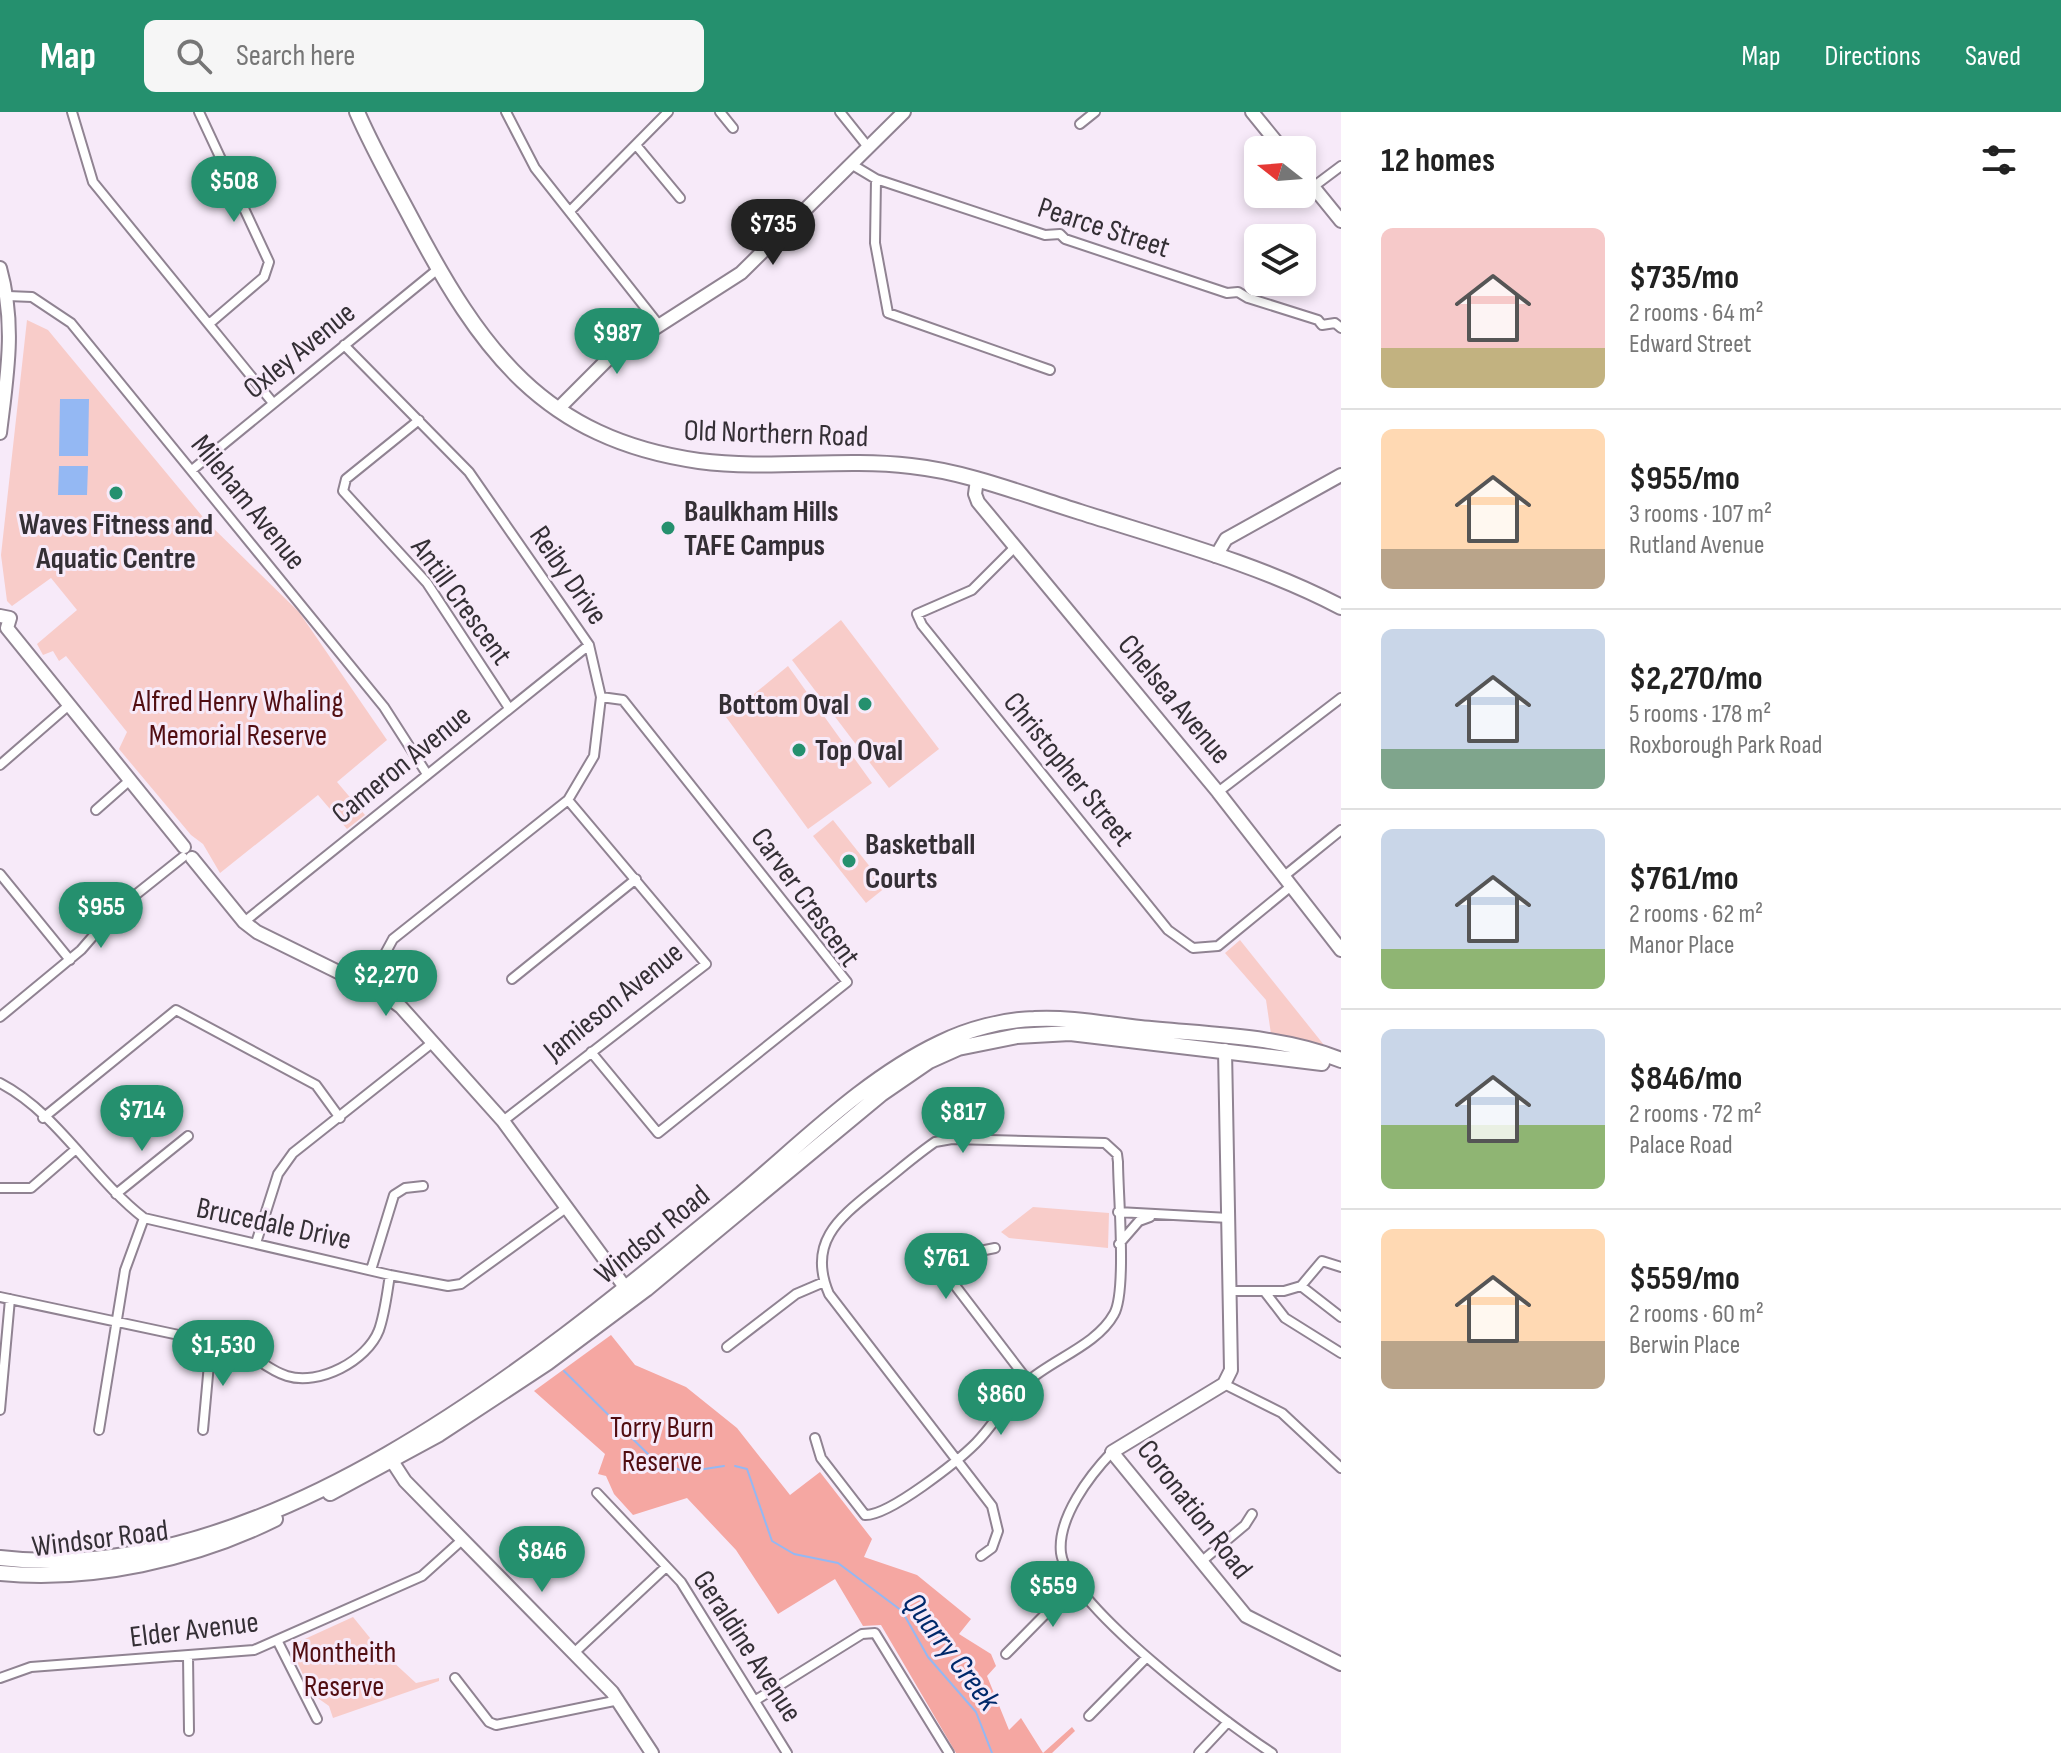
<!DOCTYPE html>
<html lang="en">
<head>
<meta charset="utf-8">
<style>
	body { margin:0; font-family:"Sofia Sans Condensed",sans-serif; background:#f6f6f6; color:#222; height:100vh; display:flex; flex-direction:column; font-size:30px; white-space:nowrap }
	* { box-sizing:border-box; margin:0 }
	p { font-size:26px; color:#767676 }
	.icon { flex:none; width:44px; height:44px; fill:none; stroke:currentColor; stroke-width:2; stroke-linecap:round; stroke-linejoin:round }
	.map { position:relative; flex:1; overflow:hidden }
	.sheet { display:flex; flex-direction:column; background:#fff; width:720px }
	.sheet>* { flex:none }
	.needle { width:52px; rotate:287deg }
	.fabs { position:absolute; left:1244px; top:24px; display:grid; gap:16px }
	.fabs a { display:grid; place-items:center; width:72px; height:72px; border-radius:12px; background:#fff; box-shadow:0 4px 12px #0003; font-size:40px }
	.price { position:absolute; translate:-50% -68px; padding:0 18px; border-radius:28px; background:#25906e; color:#fff; font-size:26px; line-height:52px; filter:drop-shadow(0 2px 4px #0008) }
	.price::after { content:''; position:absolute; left:50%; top:48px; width:24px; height:18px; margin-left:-12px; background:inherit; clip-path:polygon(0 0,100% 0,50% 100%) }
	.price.active { background:#222; color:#fff }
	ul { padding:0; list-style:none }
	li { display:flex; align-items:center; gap:24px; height:200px; padding:0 40px }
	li+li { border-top:2px solid #e0e0e0 }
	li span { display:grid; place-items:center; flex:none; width:224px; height:160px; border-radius:12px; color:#555 }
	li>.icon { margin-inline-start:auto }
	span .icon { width:96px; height:96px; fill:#fffc; stroke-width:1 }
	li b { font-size:34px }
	h2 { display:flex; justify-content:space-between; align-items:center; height:96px; padding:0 40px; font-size:34px }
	header { display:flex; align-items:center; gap:48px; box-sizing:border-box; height:112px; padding:0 40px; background:#25906e; color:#fff }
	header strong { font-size:38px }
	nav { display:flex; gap:44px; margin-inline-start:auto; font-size:28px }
	.search { width:560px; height:72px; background:#f6f6f6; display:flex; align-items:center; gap:20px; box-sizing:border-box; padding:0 28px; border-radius:12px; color:#767676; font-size:30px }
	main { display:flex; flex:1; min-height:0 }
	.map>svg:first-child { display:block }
	.green { fill:#f8ccc9 }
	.forest { fill:#f5a7a2 }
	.water { fill:#94b8f3 }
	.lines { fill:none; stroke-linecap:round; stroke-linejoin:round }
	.stream { stroke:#94b8f3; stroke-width:2 }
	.street-casing { stroke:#908392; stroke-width:12 }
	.secondary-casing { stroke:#908392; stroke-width:16 }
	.primary-casing { stroke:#908392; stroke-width:18 }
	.street { stroke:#fff; stroke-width:8 }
	.secondary { stroke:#fff; stroke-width:12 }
	.primary { stroke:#fff; stroke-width:14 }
	.poi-dot { fill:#25906e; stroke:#f7eaf9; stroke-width:3 }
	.labels { text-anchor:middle; stroke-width:6; stroke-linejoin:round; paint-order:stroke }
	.street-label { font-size:30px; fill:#342f35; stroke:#f7eaf9 }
	.poi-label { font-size:30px; font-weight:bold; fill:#342f35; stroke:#f7eaf9; text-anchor:start }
	.park-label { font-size:30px; fill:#510d11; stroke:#f7eaf9 }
	.water-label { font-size:32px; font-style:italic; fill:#00296b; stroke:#f7eaf9 }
</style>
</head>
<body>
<header>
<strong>Map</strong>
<div class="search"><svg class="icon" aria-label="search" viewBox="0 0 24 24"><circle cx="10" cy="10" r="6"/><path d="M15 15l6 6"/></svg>Search here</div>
<nav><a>Map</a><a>Directions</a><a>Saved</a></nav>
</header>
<main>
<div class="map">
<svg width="1341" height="1641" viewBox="0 0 1341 1641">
	<rect width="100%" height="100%" fill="#f7eaf9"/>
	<path class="green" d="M 27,208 L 48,218 L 207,410 L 299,500 L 387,628 L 337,670 L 365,703 L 347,717 L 318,683 L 220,761 L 203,732 L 191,723 L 119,637 L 127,620 L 66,544 L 59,549 L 53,539 L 43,543 L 37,532 L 77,498 L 51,466 L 12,494 L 7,489 L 1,443 Z
		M 841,508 L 939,637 L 889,676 L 792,548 Z
		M 788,554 L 872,671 L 808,717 L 726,605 Z
		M 833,708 L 886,775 L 866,791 L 813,724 Z
		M 1240,828 L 1324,933 L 1271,922 L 1266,888 L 1225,841 Z
		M 1033,1095 L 1109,1101 L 1108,1136 L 1009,1126 L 1001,1120 Z
		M 353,1505 L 379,1537 L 416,1571 L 439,1566 L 439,1569 L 333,1606 L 329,1594 L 312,1582 L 292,1539 L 296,1531 Z"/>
	<path class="forest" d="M 611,1223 L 635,1253 L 686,1275 L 737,1316 L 790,1383 L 820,1360 L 872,1427 L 864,1445 L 917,1463 L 971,1507 L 959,1522 L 991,1542 L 996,1554 L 987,1564 L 1009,1618 L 1021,1606 L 1043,1641 L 1072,1615 L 1075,1619 L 1052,1641 L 956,1641 L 881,1513 L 863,1514 L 835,1467 L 778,1502 L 736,1438 L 687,1386 L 633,1403 L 614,1382 L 606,1364 L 598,1362 L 605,1342 L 534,1279 Z"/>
	<path class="water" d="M 60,287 L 89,287 L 88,344 L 59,344 Z
		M 59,354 L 88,354 L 87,383 L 58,383 Z"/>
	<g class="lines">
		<path class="stream" d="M 564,1259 L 653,1347 L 685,1360 L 724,1354
			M 735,1354 L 747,1357 L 772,1429 L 794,1442 L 838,1451 L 902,1499 L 928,1545 L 976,1600 L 992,1641"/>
		<g class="street-casing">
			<path id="street" d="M 72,0 L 93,70 L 273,291
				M 199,0 L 269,150 L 264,165 L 209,212
				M 506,0 L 535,56 L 659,213
				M 720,0 L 733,16
				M 840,0 L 868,35
				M 1080,12 L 1095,0
				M 636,33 L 680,86
				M 851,52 L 876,67 L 1045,123 L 1060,122 L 1065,127 L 1227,181 L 1238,180 L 1248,186 L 1318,208 L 1322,213 L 1335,211 L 1341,216
				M 876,67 L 875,131 L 888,201 L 1050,258
				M 1313,75 L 1341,54
				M 570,99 L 668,0
				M 8,184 L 32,185 L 71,211 L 384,595 L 427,662
				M 344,233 L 469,360 L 589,533 L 601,585 L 594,644 L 568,688 L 393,827 L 367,875
				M 419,308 L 346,367 L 343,379 L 427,471 L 509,596
				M 192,358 L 438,157
				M 1015,435 L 972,478 L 917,502 L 922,513 L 1168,818 L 1193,836 L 1218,834 L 1290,775
				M 0,653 L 69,593
				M 1218,680 L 1341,586
				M 96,698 L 130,668
				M 0,762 L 70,848
				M 1283,765 L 1341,718
				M 244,810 L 589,533
				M 512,867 L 636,767
				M 0,905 L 81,838 L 114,800 L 183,745
				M 591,940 L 658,1021 L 847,870 L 623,588 L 601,585
				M 0,971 C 58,1001 93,1067 144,1106 L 390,1163 L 448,1174 L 461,1172 L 566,1096
				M 43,1006 L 176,898 L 316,973 L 340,1006
				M 503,1009 L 706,852 L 568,688
				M 0,1076 L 31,1076 L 76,1037
				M 116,1082 L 188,1024
				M 1118,1100 L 1229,1106
				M 256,1131 L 278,1062 L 293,1041 L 432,931
				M 1119,1132 L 1139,1109 L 1150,1105
				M 995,1136 L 980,1139 L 944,1159 L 1028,1269
				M 371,1158 L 394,1083 L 405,1076 L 423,1074
				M 1301,1174 L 1341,1205
				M 1230,1179 L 1284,1179 L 1301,1174 L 1322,1149 L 1341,1155
				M 1265,1180 L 1285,1206 L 1341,1241
				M 0,1185 L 240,1236 C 255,1245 270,1259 287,1264 C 319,1274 367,1249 379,1218 C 385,1201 387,1181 390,1163
				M 727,1235 L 796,1182 L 824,1170
				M 1224,1272 L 1282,1301 L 1341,1356
				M 0,1298 L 10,1187
				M 99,1318 L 125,1158 L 144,1106
				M 203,1318 L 211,1230
				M 815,1326 L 821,1346 L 865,1403 C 889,1404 958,1349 976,1331 C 995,1312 1007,1287 1027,1270 C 1053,1247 1097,1233 1114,1202 C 1127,1180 1118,1081 1118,1050 L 1117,1042 L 1105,1031 L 952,1027 L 935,1030 C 916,1043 898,1059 880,1073 C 842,1104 806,1128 829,1182 L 992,1394 L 998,1419 L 992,1436 L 981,1444
				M 1112,1340 C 1090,1363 1057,1406 1061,1441 C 1068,1493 1227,1612 1272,1641
				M 597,1381 L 681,1470 L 787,1641
				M 1202,1449 L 1245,1413 L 1252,1402
				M 278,1530 L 317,1607
				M 575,1540 L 666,1455
				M 1006,1542 L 1077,1470
				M 188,1544 L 189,1619
				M 0,1566 L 31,1555 L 254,1538 L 422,1464 L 462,1428
				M 455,1566 L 489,1610 L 496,1613 L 619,1588
				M 756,1588 L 862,1522 L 875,1521 L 949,1641
				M 1089,1604 L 1147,1545
				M 1199,1641 L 1228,1610"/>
		</g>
		<g class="secondary-casing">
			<path id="secondary" d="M 1252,0 L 1283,38
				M 1302,61 L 1341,109
				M 0,156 C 16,213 7,263 0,321
				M 558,297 L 610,245 L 741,161 L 904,0
				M 977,368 L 975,382 L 978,390 L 1218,680 L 1341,838
				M 1216,444 L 1226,427 L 1341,363
				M 0,504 L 10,506 L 7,516
				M 7,516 L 184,735
				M 192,746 L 244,810 L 257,820 L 385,883 L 401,895 L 503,1009 L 630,1182
				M 1225,938 L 1231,1258 L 1224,1272 L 1112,1340 L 1246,1504 L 1341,1552
				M 392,1349 L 405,1369 L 612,1580 L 652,1641"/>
		</g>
		<g class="primary-casing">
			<path id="primary" d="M 357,0 C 373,37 393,72 412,108 C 480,237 543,327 699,349 C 769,358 840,346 911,354 C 968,360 1025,383 1080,400 C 1168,428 1259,452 1341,495
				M 330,1381 L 439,1322 L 547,1251 L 646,1177 L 881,982 L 929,949 L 958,936 L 1017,924 L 1070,921 L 1322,951
				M 0,1446 C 265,1479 544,1244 735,1087 C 800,1033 864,967 940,931 C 968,917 1003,908 1034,907 C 1069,905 1105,912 1140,916 C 1206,923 1279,923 1341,948
				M 0,1461 C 91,1470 194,1447 275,1407"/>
		</g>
		<use href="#street" class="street"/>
		<use href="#secondary" class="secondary"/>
		<use href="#primary" class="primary"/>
	</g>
	<g class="poi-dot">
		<circle cx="116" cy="381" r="8"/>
		<circle cx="668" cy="416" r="8"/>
		<circle cx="865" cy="592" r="8"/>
		<circle cx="799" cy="638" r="8"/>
		<circle cx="849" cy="749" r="8"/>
	</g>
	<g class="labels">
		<g class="street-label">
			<text transform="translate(1104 115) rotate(18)" y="10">Pearce Street</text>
			<text transform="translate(299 238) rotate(-39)" y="10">Oxley Avenue</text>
			<text transform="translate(776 321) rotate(2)" y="10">Old Northern Road</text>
			<text transform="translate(249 390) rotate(51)" y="10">Mileham Avenue</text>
			<text transform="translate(569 463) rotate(55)" y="10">Reiby Drive</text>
			<text transform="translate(462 489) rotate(54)" y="10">Antill Crescent</text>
			<text transform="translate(1175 587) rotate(50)" y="10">Chelsea Avenue</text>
			<text transform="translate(401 652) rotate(-39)" y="10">Cameron Avenue</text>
			<text transform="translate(1069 657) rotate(51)" y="10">Christopher Street</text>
			<text transform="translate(806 785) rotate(54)" y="10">Carver Crescent</text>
			<text transform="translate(613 889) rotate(-39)" y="10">Jamieson Avenue</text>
			<text transform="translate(274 1111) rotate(12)" y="10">Brucedale Drive</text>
			<text transform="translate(652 1122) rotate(-39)" y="10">Windsor Road</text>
			<text transform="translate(1195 1397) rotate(52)" y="10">Coronation Road</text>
			<text transform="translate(100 1426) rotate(-7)" y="10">Windsor Road</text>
			<text transform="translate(194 1517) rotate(-7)" y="10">Elder Avenue</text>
			<text transform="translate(748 1534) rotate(57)" y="10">Geraldine Avenue</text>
		</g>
		<g class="poi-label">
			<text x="684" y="409">Baulkham Hills<tspan x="684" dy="34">TAFE Campus</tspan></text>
			<text x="116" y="422" text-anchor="middle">Waves Fitness and<tspan x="116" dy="34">Aquatic Centre</tspan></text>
			<text x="849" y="602" text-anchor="end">Bottom Oval</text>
			<text x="815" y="648">Top Oval</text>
			<text x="865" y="742">Basketball<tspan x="865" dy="34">Courts</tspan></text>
		</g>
		<g class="park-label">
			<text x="238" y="599">Alfred Henry Whaling<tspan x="238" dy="34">Memorial Reserve</tspan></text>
			<text x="662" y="1325">Torry Burn<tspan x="662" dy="34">Reserve</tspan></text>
			<text x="344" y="1550">Montheith<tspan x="344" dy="34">Reserve</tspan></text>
		</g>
		<g class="water-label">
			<text transform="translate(952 1539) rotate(53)" y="11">Quarry Creek</text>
		</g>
	</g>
</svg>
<div class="fabs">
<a><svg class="needle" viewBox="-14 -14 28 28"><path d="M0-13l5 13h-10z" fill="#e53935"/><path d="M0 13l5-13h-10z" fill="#767676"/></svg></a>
<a><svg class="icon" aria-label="layers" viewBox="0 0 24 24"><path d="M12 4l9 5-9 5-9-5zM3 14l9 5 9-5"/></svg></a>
</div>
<b class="price" style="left:234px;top:112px">$508</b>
<b class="price active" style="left:773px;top:155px">$735</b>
<b class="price" style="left:617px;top:264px">$987</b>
<b class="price" style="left:101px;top:838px">$955</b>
<b class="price" style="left:386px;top:906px">$2,270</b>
<b class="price" style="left:142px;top:1041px">$714</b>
<b class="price" style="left:963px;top:1043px">$817</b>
<b class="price" style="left:946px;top:1189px">$761</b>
<b class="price" style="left:223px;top:1276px">$1,530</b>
<b class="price" style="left:1001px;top:1325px">$860</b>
<b class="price" style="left:542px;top:1482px">$846</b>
<b class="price" style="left:1053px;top:1517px">$559</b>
</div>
<section class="sheet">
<h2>12 homes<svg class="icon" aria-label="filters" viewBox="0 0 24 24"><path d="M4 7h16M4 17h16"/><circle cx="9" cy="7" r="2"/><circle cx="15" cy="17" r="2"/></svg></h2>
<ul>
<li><span style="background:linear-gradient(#f6c9c9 75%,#c2b280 0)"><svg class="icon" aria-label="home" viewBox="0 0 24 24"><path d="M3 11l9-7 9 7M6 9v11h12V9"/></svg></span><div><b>$735/mo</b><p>2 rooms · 64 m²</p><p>Edward Street</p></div></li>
<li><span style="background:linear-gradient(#ffd9b3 75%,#b9a48a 0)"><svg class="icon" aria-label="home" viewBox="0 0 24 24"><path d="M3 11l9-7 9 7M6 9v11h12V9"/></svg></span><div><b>$955/mo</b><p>3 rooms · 107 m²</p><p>Rutland Avenue</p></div></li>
<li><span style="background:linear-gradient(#c9d6e8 75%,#7fa58c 0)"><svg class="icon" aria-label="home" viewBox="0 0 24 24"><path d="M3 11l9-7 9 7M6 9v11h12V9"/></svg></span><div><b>$2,270/mo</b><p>5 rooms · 178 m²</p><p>Roxborough Park Road</p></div></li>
<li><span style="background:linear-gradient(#c9d6e8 75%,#8fb573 0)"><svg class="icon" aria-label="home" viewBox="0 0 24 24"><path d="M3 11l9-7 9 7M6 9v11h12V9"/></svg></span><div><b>$761/mo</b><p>2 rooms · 62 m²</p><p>Manor Place</p></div></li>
<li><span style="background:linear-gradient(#c9d6e8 60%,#8fb573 0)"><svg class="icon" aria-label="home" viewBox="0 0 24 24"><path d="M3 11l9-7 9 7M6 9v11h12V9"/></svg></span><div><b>$846/mo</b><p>2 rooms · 72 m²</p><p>Palace Road</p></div></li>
<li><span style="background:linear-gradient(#ffd9b3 70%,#b9a48a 0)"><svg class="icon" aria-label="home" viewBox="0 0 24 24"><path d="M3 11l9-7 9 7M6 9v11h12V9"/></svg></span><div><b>$559/mo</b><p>2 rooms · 60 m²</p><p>Berwin Place</p></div></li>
</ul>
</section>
</main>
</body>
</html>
